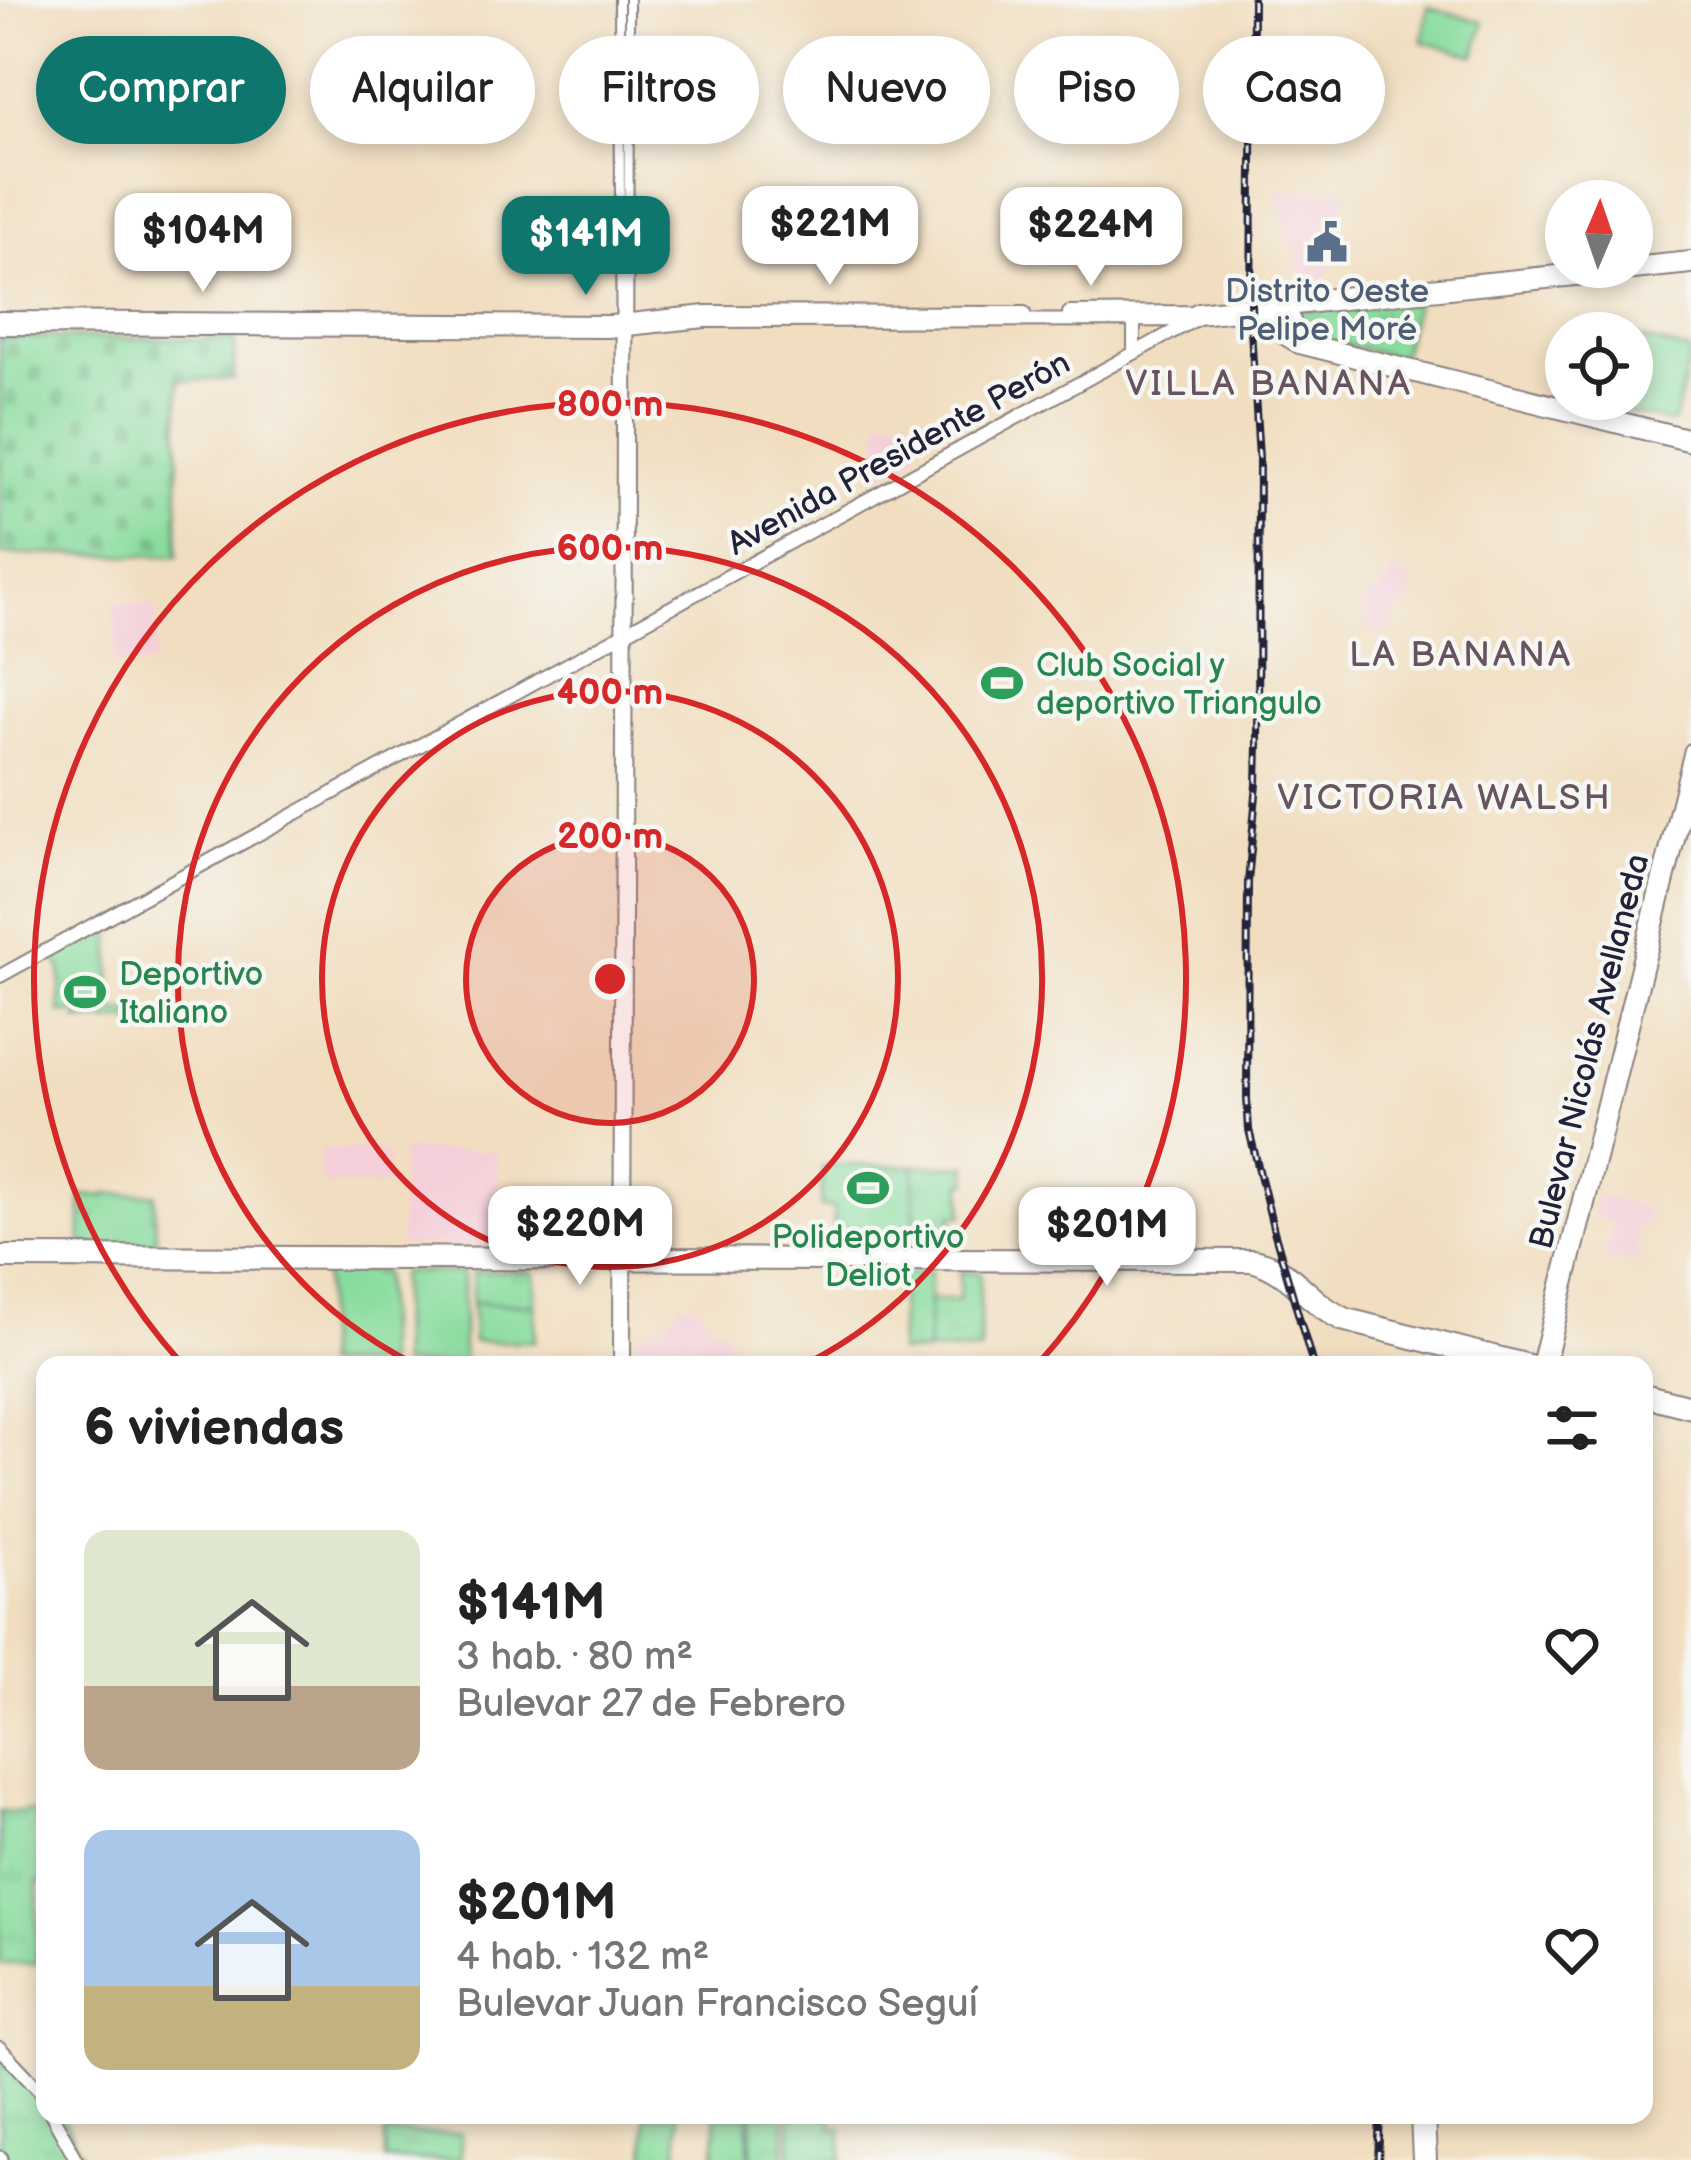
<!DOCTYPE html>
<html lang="es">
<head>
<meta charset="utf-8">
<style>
	body { margin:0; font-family:"Balsamiq Sans",sans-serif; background:#f6f6f6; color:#222; height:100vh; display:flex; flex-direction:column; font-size:45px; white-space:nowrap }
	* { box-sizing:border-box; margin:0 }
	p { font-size:39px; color:#767676 }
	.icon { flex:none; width:66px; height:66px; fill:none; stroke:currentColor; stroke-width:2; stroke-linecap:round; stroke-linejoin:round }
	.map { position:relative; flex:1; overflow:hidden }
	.side { position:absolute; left:36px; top:1356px; width:1617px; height:768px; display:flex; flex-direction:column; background:#fff; border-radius:24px; box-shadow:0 6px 18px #0003 }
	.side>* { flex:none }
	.top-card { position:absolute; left:36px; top:36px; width:1620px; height:108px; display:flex; gap:24px }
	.needle { width:78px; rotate:2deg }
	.tools { position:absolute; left:1545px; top:180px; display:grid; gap:24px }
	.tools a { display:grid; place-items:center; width:108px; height:108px; border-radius:50%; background:#fff; box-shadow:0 6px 18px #0003; font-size:60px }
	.price { position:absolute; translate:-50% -102px; padding:0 27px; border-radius:24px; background:#fff; color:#222; font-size:39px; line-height:78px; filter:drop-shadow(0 3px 6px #0008) }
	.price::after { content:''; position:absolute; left:50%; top:72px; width:36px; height:27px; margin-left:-18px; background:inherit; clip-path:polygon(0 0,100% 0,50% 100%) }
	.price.on { background:#0f766e; color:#fff }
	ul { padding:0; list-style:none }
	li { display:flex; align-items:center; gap:36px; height:300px; padding:0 48px }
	li span { display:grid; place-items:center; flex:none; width:336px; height:240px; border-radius:24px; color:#555 }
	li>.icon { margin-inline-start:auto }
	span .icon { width:144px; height:144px; fill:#fffc; stroke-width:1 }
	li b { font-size:51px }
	h2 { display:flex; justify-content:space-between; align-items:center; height:144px; padding:0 48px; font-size:51px }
	.pill { padding:0 42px; border-radius:54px; background:#fff; box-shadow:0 6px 18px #0003; font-size:42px; line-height:108px }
	.pill.on { background:#0f766e; color:#fff }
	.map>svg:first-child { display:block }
	.built { fill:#f5cfd9 }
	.grass { fill:url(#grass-tufts); stroke:#567f6c; stroke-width:3 }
	.cemetery { fill:url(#cemetery-stones); stroke:#567f6c; stroke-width:3 }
	.pitch { fill:#89dc9e; stroke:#567f6c; stroke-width:3 }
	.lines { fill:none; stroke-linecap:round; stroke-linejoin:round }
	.minor-casing { stroke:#8a807e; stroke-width:12 }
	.major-casing { stroke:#8a807e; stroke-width:16 }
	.highway-casing { stroke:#8a807e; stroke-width:20 }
	.minor { stroke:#fff; stroke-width:8 }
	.major { stroke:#fff; stroke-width:12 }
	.highway { stroke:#fff; stroke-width:15 }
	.rail-casing { stroke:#22223b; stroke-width:8 }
	.rail { stroke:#f6f6f2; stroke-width:3; stroke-dasharray:9; stroke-linecap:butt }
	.ring { fill:none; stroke:#d62828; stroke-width:6 }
	.labels { text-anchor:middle; stroke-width:9; stroke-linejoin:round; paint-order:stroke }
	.service-label { font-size:33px; fill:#4e5e75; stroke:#f6f6f2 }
	.street-label { font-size:33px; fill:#22223b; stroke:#f6f6f2 }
	.leisure-label { font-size:33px; fill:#27864d; stroke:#f6f6f2; text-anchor:start }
	.neighbourhood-label { font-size:36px; letter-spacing:3px; fill:#67545e; stroke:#f6f6f2 }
	.centre { fill:#d62828; stroke:#f6f6f2; stroke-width:6 }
	.ring-label { font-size:36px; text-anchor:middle; font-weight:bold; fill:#d62828; stroke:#f6f6f2; stroke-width:9; stroke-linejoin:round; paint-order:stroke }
</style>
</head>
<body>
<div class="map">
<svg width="1691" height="2160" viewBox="0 0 1691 2160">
	<defs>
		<pattern id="grass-tufts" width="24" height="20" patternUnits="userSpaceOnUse" patternTransform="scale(3)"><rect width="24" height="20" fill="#89dc9e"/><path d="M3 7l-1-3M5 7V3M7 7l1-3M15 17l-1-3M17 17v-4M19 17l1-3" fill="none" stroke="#76bc89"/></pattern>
		<pattern id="cemetery-stones" width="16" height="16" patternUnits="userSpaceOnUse" patternTransform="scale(3)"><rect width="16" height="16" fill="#89dc9e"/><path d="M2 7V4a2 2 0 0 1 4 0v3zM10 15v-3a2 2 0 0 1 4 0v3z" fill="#76bc89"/></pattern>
	</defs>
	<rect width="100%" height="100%" fill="#f6f6f2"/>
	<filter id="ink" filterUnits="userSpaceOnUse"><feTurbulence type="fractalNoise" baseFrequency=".00833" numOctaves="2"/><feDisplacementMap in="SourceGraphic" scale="24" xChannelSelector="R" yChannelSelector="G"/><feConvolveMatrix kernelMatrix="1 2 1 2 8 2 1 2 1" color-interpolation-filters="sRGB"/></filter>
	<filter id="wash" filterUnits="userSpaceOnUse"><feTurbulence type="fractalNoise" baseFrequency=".004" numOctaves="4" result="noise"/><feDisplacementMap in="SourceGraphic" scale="48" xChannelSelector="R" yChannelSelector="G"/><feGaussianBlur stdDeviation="2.7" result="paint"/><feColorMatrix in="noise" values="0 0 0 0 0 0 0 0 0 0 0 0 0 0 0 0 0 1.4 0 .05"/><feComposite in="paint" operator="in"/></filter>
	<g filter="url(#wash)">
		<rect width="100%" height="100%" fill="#f1dec0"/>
		<path class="built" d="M 1275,191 L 1347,191 L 1324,288 L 1309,291 Z
			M 879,418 L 917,418 L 916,457 L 878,475 Z
			M 1394,569 L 1415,582 L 1407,597 L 1411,600 L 1406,609 L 1401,607 L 1386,632 L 1379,633 L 1367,625 L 1369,620 L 1361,613 L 1372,593 L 1378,596 Z
			M 114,604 L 155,604 L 155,664 L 114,664 Z
			M 323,1149 L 381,1150 L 387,1154 L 387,1186 L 321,1185 L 320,1152 Z
			M 401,1150 L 497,1151 L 498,1242 L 495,1246 L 400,1245 Z
			M 1600,1196 L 1648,1209 L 1644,1224 L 1638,1223 L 1636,1228 L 1640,1261 L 1603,1261 L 1613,1222 L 1592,1217 L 1596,1198 Z
			M 680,1303 L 698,1303 L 711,1327 L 723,1327 L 728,1334 L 728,1355 L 637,1353 L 637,1333 L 649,1333 L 654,1326 L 666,1326 Z"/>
		<path class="grass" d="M 1409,300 L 1415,305 L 1402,354 L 1392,356 L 1307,336 L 1302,332 L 1296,311 Z
			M 914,1166 L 968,1166 L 968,1182 L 963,1183 L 963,1215 L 953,1215 L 953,1246 L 914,1246 Z
			M 106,1194 L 155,1194 L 156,1244 L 97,1246 L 81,1243 L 81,1195 L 105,1197 Z
			M 531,1271 L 535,1276 L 535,1305 L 472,1303 L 473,1272 Z
			M 960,1272 L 980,1272 L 980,1352 L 927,1351 L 929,1300 L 959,1300 Z
			M 0,1812 L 45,1812 L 45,1882 L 38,1882 L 37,1964 L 0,1964 Z
			M 0,2048 L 45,2096 L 45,2115 L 60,2115 L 85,2160 L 0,2160 Z
			M 645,2115 L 678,2115 L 678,2160 L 646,2160 Z
			M 716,2115 L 749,2115 L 749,2160 L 715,2160 Z
			M 752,2115 L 785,2115 L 784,2160 L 752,2160 Z
			M 385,2134 L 461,2134 L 461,2160 L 385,2160 Z"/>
		<path class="cemetery" d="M 0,337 L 234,339 L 234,379 L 179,380 L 178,556 L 0,554 Z"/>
		<path class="pitch" d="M 1428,7 L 1484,22 L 1475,56 L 1423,42 Z
			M 202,41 L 237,41 L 236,101 L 212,101 L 212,94 L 201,94 Z
			M 1632,337 L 1688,351 L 1690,355 L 1674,421 L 1670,423 L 1597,406 L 1595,403 L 1596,399 L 1632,399 Z
			M 100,930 L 111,930 L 111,1011 L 135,1012 L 135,1021 L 78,1021 L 78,1013 L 60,1013 L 61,966 L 57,965 L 54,957 Z
			M 825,1165 L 914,1166 L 914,1246 L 834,1245 L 834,1208 L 821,1207 L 822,1169 Z
			M 325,1270 L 371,1270 L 375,1273 L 382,1271 L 384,1274 L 385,1365 L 323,1365 Z
			M 402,1272 L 463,1272 L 463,1365 L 400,1365 L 400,1275 Z
			M 902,1272 L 930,1272 L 927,1353 L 898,1352 Z
			M 472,1303 L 535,1305 L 535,1341 L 473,1342 Z
			M 790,2115 L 832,2115 L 832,2128 L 842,2128 L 842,2160 L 790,2160 Z"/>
	</g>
	<g filter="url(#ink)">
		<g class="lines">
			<g class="minor-casing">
				<path id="minor" d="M 618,1365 L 621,415 L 619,0
					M 626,1365 L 629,0"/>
			</g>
			<g class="major-casing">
				<path id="major" d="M 1632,264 L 1691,258
					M 1289,300 L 1297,333 L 1308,341 L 1691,436
					M 1267,310 L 1282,337 L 1299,347 L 1691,445
					M 1069,313 L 1192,312
					M 1185,316 L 1198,309 L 1252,303 L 1606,267
					M 0,318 L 611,322 L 706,312 L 1024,313
					M 0,328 L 608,331 L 705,321 L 1193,320
					M 1134,353 L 1134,314
					M 0,976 L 1198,318 L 1691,267
					M 0,1252 L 1252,1256 C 1297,1262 1309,1299 1348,1315 L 1545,1365
					M 0,1262 L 1251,1265 C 1288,1275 1307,1308 1341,1324 L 1502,1365
					M 1538,1365 L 1691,750
					M 1548,1365 L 1691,787
					M 1644,1390 L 1691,1402
					M 1644,1400 L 1691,1412
					M 0,2048 L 45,2096
					M 52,2115 L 77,2160
					M 1417,2115 L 1419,2160
					M 1428,2115 L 1430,2160"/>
			</g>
			<g class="highway-casing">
				<path id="highway" d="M 0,2159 L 0,2160"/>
			</g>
			<use href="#minor" class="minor"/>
			<use href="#major" class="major"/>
			<use href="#highway" class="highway"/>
			<g class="rail-casing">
				<path id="rail" d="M 1253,0 L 1251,330 L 1259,458 L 1258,745 L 1257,784 L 1248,882 L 1247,1098 L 1249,1130 L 1274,1231 L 1313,1365
					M 1378,2160 L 1380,2115"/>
			</g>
			<use href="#rail" class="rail"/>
		</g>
	</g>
	<circle cx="610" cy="979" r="144" fill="#d62828" fill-opacity=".12"/>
	<g class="ring">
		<circle cx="610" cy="979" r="144"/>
		<circle cx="610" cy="979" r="288"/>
		<path d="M414 1364A432 432 0 1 1 806 1364"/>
		<path d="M182 1364A576 576 0 1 1 1038 1364"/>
	</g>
	<defs>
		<g id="civic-bare" transform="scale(3.24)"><path d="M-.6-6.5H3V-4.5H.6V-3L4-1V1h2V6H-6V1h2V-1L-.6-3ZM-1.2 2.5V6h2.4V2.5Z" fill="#5c6f8a" stroke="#f6f6f2" stroke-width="2.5" paint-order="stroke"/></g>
		<g id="stadium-bare" transform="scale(3.24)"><path d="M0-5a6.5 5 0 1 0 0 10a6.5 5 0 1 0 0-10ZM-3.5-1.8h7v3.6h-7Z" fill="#2e9e5b" stroke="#f6f6f2" stroke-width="2.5" paint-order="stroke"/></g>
	</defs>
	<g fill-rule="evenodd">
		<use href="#civic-bare" x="1327" y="242"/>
		<use href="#stadium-bare" x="1002" y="683"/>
		<use href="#stadium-bare" x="85" y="992"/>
		<use href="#stadium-bare" x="868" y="1188"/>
	</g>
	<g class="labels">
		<g class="service-label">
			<text x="1327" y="302">Distrito Oeste<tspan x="1327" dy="38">Pelipe Moré</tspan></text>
		</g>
		<g class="street-label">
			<text transform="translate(898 452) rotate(-29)" y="12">Avenida Presidente Perón</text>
			<text transform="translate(1588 1051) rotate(-76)" y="12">Bulevar Nicolás Avellaneda</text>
		</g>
		<g class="leisure-label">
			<text x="1036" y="676">Club Social y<tspan x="1036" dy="38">deportivo Triangulo</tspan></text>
			<text x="119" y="985">Deportivo<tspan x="119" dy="38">Italiano</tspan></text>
			<text x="868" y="1248" text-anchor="middle">Polideportivo<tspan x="868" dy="38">Deliot</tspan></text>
		</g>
		<g class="neighbourhood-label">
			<text x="1269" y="395">VILLA BANANA</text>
			<text x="1461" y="666">LA BANANA</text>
			<text x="1445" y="809">VICTORIA WALSH</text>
		</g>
	</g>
	<circle cx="610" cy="979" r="18" class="centre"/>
	<g class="ring-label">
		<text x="610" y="416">800 m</text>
		<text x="610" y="560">600 m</text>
		<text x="610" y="704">400 m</text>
		<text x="610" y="848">200 m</text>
	</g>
</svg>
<div class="tools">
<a><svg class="needle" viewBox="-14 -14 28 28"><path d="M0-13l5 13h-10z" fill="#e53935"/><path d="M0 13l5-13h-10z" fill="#767676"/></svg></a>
<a><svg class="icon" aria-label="locate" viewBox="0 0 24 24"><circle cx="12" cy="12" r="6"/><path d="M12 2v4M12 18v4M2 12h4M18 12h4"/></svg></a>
</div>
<b class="price" style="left:830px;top:288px">$221M</b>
<b class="price" style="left:1091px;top:289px">$224M</b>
<b class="price" style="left:203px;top:295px">$104M</b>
<b class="price on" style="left:586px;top:298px">$141M</b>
<b class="price" style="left:580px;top:1288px">$220M</b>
<b class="price" style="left:1107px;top:1289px">$201M</b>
<div class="top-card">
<a class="pill on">Comprar</a>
<a class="pill">Alquilar</a>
<a class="pill">Filtros</a>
<a class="pill">Nuevo</a>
<a class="pill">Piso</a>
<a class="pill">Casa</a>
</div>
<section class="side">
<h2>6 viviendas<svg class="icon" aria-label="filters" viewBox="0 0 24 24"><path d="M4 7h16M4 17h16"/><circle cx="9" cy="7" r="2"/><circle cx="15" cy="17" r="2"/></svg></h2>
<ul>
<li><span style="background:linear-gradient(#dfe7d0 65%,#b9a48a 0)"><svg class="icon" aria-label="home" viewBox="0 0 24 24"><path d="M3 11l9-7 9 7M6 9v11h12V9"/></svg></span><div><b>$141M</b><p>3 hab. · 80 m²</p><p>Bulevar 27 de Febrero</p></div><svg class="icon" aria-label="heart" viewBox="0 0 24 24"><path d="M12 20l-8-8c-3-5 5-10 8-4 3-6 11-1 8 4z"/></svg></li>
<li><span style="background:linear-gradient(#a9c7e8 65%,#c2b280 0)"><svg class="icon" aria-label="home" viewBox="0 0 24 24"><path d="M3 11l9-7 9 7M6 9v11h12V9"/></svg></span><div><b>$201M</b><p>4 hab. · 132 m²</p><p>Bulevar Juan Francisco Seguí</p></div><svg class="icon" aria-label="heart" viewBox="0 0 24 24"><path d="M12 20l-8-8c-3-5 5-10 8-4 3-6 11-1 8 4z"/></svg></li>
</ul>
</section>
</div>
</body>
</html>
